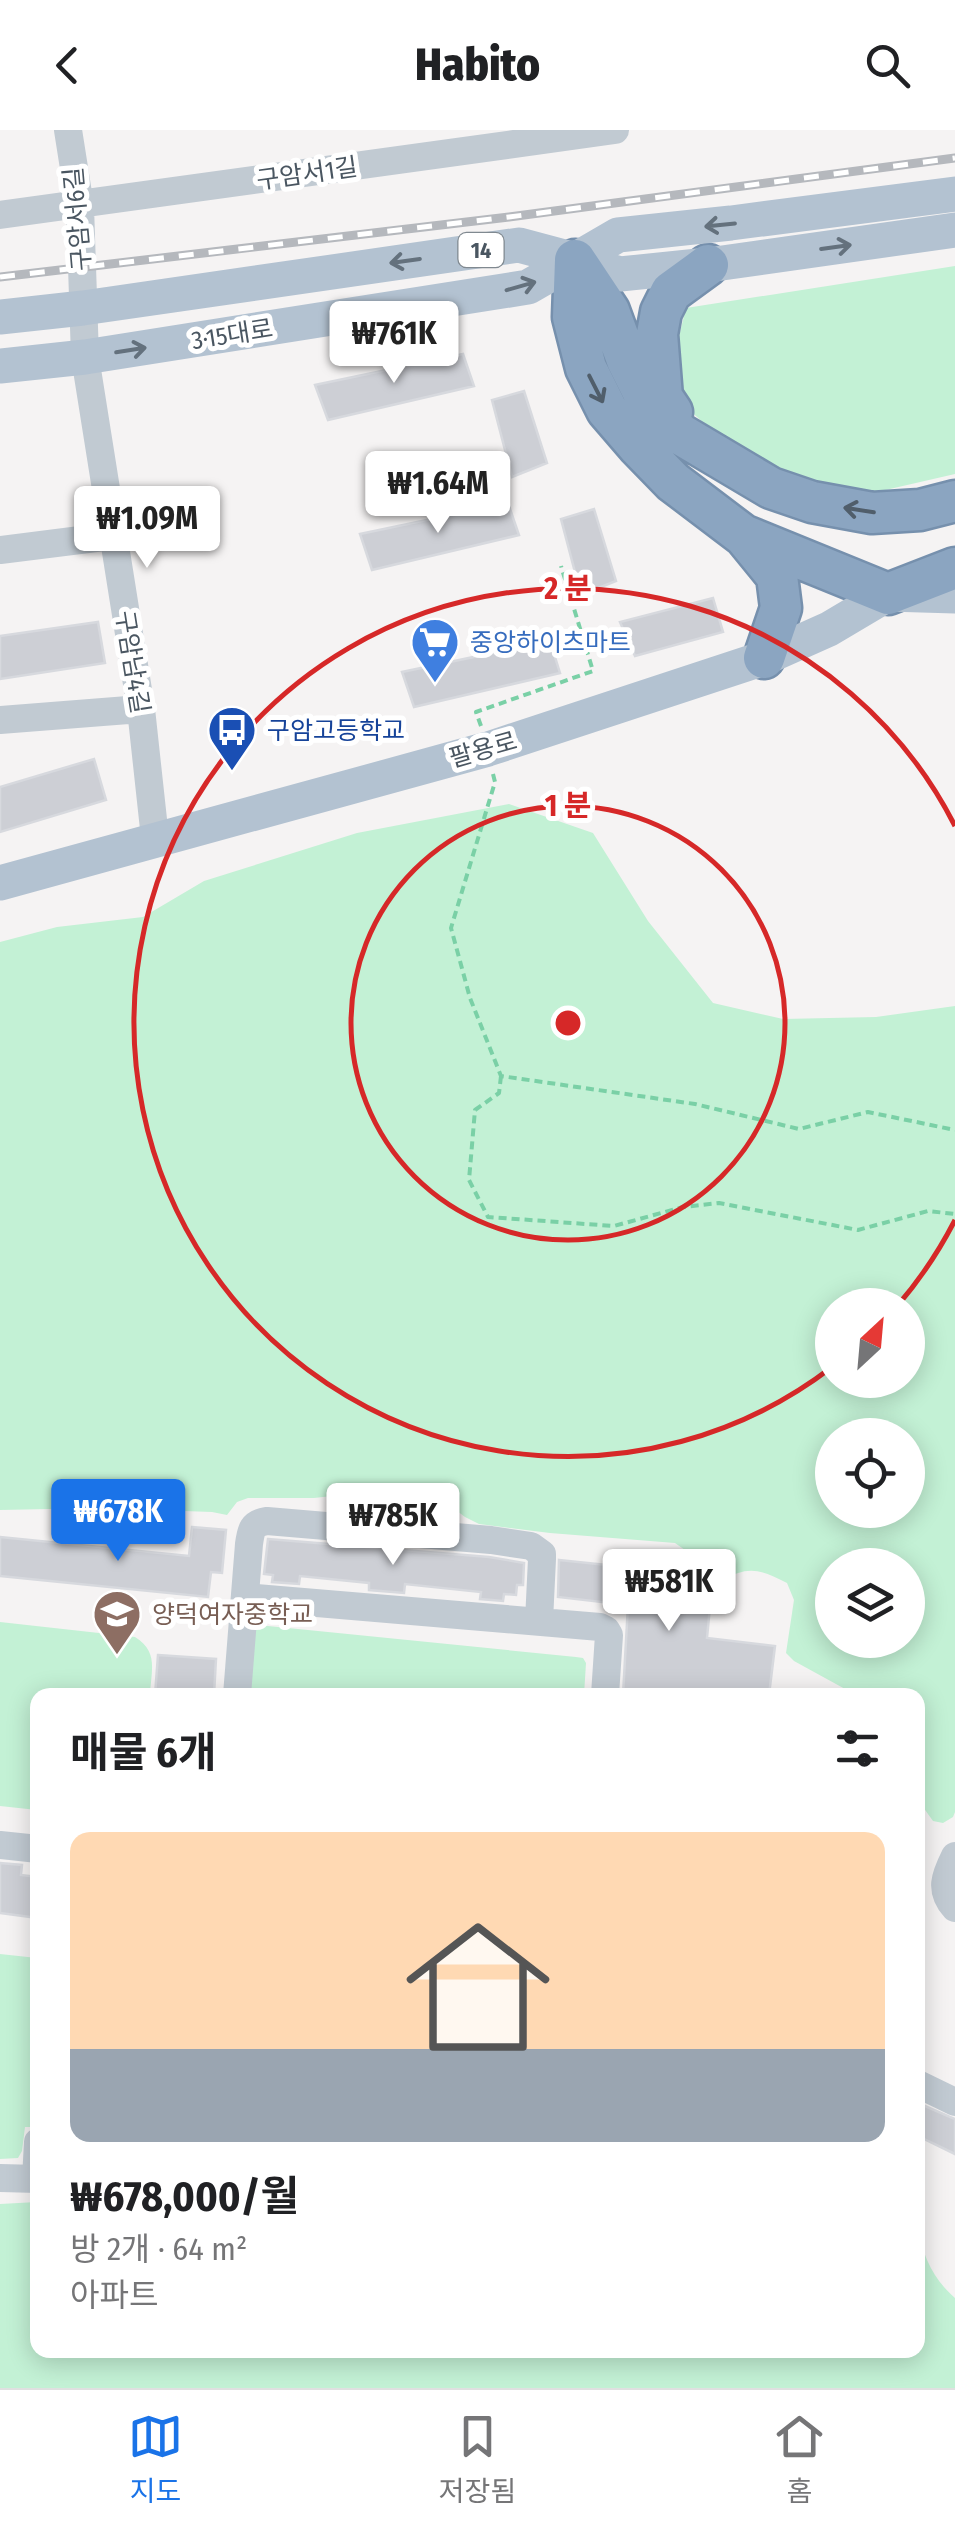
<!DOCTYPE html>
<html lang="ko">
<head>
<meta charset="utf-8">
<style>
	body { margin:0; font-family:"Fira Sans Condensed","Noto Sans KR",sans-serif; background:#f2f2f2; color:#202124; height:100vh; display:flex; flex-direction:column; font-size:38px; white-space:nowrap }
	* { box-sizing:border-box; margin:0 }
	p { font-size:32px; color:#757577 }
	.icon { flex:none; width:55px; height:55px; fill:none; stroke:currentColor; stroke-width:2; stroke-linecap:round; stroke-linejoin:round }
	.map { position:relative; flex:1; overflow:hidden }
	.side { position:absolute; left:30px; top:1558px; width:895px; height:670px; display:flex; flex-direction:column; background:#fff; border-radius:20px; box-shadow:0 5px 25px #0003 }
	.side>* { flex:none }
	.needle { width:65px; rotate:26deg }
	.fabs { position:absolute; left:815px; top:1158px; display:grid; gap:20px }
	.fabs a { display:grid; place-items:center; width:110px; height:110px; border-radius:50%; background:#fff; box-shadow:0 5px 25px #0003; font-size:50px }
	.price { position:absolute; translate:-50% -85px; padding:0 22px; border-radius:10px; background:#fff; color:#222; font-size:32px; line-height:65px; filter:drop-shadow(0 2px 5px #0008) }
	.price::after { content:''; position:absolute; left:50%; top:60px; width:30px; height:22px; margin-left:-15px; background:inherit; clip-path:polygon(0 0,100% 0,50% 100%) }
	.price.active { background:#1a73e8; color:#fff }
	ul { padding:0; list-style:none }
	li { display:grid; align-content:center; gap:20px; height:530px; padding:0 40px }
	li+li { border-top:2px solid #e0e0e0 }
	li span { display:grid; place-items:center; height:310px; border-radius:20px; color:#555 }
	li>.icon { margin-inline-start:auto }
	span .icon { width:180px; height:180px; fill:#fffc; stroke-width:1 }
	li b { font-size:42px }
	h2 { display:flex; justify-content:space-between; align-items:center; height:120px; padding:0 40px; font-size:42px }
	header { display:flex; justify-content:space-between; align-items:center; height:130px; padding:0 40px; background:#fff; font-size:45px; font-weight:800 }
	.dock { display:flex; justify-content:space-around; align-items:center; height:140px; border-top:2px solid #e0e0e0; background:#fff; font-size:28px; color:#757577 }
	.dock a { display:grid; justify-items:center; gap:5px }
	.dock .active { color:#1a73e8 }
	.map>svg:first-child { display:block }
	.green { fill:#c3f1d5; fill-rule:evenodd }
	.building { fill:#cdcfd5; stroke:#d7d9de; stroke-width:2.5 }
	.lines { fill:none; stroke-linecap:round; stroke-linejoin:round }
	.highway-casing { stroke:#7690ad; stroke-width:45 }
	.path { stroke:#7ad0a6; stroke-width:4; stroke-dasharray:8 5; stroke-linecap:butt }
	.minor { stroke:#c1cad2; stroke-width:28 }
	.major { stroke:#b3c2d1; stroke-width:35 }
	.highway { stroke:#8ba5c1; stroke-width:40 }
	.rail-casing { stroke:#b5b8bd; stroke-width:9 }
	.rail { stroke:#fff; stroke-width:5; stroke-dasharray:15; stroke-linecap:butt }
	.oneway { stroke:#64717d }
	.oneway2 { stroke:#505e6b }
	.ring { fill:none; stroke:#d62828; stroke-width:5 }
	.labels { text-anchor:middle; stroke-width:10; stroke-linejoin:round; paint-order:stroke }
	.shield { fill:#fff; stroke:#808990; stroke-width:2.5 }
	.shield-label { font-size:22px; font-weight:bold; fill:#4a5661 }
	.street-label { font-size:25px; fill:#4a5661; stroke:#fff }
	.shop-label { font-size:25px; fill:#366cbe; stroke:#fff; text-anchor:start }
	.transit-label { font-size:25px; fill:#164399; stroke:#fff; text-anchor:start }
	.education-label { font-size:25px; fill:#785e54; stroke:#fff; text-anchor:start }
	.centre { fill:#d62828; stroke:#fff; stroke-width:5 }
	.ring-label { font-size:30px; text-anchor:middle; font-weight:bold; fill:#d62828; stroke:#fff; stroke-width:10; stroke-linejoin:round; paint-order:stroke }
</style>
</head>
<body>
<header><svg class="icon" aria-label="back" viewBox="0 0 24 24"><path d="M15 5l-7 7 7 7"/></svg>Habito<svg class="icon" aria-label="search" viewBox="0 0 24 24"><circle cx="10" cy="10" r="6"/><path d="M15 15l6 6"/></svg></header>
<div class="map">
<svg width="955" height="2258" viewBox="0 0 955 2258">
	<rect width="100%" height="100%" fill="#f5f3f3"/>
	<path class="green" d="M 955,136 L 955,344 L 881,361 L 833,361 L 804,357 L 728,315 L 686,277 L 671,238 L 686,178 Z
		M 509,674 L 593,703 L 648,791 L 713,873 L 783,889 L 876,887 L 955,876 L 955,1682 L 953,1687 L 943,1693 L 933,1691 L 923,1677 L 918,1654 L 918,1565 L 856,1565 L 794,1531 L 786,1523 L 794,1470 L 787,1453 C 760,1439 748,1435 721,1451 L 707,1448 L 695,1427 L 675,1413 L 550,1403 L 479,1394 L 465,1387 L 432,1362 L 413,1357 L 314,1368 L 248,1368 L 237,1372 L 227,1385 L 212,1382 L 98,1378 L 0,1380 L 0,812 L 57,797 L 143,787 L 204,751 L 357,703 ZM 832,1175 L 908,1175 L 908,1250 L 832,1250 ZM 832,1305 L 908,1305 L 908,1380 L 832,1380 ZM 908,1435 L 908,1510 L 832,1510 L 832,1435 Z
		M 0,1492 L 135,1507 C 159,1522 151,1540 150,1565 L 38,1565 L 37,1680 L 0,1676 Z
		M 258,1495 L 576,1527 L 583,1528 L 586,1533 L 584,1565 L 247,1565 L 252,1498 Z
		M 0,1824 L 37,1828 L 37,1997 L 25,1997 L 22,2021 L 18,2028 L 0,2029 Z
		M 37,2072 L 38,2220 L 918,2220 L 918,2099 C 923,2126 933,2149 955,2168 L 955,2258 L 0,2258 L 0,2074 Z"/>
	<path class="building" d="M 463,224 L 474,256 L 328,290 L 315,255 Z
		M 524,261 L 547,333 L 512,347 L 492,270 Z
		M 508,373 L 519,405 L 372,440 L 360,404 Z
		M 594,379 L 616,451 L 581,465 L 561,389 Z
		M 713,468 L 723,502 L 635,526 L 620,492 Z
		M 98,492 L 105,533 L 0,549 L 0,506 Z
		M 550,511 L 560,543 L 414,577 L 402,542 Z
		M 94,629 L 106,670 L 0,702 L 0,657 Z
		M 192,1397 L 226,1400 L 222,1443 L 211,1442 L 208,1467 L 0,1446 L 0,1407 L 189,1426 Z
		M 268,1409 L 489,1427 L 524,1433 L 523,1455 L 517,1455 L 516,1465 L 504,1464 L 503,1471 L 480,1469 L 481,1462 L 405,1454 L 404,1463 L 369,1460 L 369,1453 L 300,1446 L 299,1454 L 272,1452 L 273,1445 L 264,1444 Z
		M 559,1430 L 645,1439 L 646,1434 L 679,1437 L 677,1462 L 711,1466 L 707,1508 L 775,1516 L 769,1565 L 623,1565 L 628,1475 L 558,1467 Z
		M 158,1525 L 216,1529 L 214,1565 L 155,1565 Z
		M 0,1733 L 22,1735 L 21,1745 L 38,1747 L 38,1788 L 0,1783 Z
		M 918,1973 L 955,1989 L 955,2024 L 918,2006 Z"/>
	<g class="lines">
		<g class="highway-casing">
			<path id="highway" d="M 575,130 L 573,187 L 586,238 L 607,280 L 638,316 L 673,352 L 743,405 L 888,464 L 955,438
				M 575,130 L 609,181 L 627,230 L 646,268 L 680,304 L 771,358 L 812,372 L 872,383 L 920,380 L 955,371
				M 672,282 L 662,267 L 657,204 L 661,182 L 671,162 L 708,135
				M 746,408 L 777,446 L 781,478 L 764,528"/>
		</g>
		<path class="path" d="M 481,596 L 476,582 L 593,541 L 561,436
			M 493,644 L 495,652 L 451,798 L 470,868 L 501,946 L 695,974 L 799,999 L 868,982 L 955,1000
			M 501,946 L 499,963 L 475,980 L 469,1050 L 488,1087 L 614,1096 L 683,1077 L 719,1073 L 858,1100 L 928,1081 L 955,1084"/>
		<path class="minor" d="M 68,0 L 80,76 L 85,227 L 141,579 L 155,708
			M 0,85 L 615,0
			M 0,420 L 112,406
			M 0,590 L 141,579
			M 245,1467 L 600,1497 L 606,1500 L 609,1505 L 605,1565
			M 237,1565 L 249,1414 C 251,1400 252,1393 267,1391 L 491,1410 L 531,1416 L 542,1424 L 542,1429 L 539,1491
			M 0,1715 L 38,1719
			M 955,1726 C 945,1746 939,1760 955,1778
			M 918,1954 L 955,1972
			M 0,2048 L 38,2049
			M 36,2049 L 38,2012"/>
		<path class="major" d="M 0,187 L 83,178 L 519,115 L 575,130 L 618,105 L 731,93 L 955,64
			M 0,236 L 85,227 L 528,157 L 575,130 L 620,144 L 708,135 L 955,100
			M 0,753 L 488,619 L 764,528 L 829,499 L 888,464 L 955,466"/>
		<use href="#highway" class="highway"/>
		<g class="rail-casing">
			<path id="rail" d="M 0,147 L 509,87 L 955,28"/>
		</g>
		<use href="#rail" class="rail"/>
	</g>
	<defs><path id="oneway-shaft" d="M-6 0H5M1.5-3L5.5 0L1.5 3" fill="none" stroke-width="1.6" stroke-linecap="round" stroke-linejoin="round" transform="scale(2.5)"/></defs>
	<g class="oneway">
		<use href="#oneway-shaft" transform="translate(720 95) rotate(174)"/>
		<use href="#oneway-shaft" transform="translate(836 117) rotate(-8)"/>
		<use href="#oneway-shaft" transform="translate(405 131) rotate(172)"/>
		<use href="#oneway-shaft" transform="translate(521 156) rotate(-16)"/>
		<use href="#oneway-shaft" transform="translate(131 220) rotate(-9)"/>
	</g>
	<g class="oneway2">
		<use href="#oneway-shaft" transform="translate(596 259) rotate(63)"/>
		<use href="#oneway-shaft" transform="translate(859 380) rotate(-171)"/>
	</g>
	<g class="ring">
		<circle cx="568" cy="893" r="217"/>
		<path d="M955 1090A434 434 0 0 1 898 1175M832 1237A434 434 0 1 1 955 696"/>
	</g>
	<defs>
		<g id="supermarket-pin" transform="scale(2.5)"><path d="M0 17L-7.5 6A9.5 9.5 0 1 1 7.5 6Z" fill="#3f7fe0" stroke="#fff"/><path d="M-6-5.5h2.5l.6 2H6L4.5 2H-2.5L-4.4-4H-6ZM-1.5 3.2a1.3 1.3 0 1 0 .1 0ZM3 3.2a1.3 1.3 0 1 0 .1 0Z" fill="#fff"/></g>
		<g id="bus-pin" transform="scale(2.5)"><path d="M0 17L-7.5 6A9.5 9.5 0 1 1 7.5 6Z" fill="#1a4fb4" stroke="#fff"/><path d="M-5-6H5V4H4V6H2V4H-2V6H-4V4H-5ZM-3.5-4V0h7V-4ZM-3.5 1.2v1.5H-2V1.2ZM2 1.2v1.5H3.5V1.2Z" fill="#fff"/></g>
		<g id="school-pin" transform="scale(2.5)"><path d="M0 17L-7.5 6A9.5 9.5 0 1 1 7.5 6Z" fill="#8d6e63" stroke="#fff"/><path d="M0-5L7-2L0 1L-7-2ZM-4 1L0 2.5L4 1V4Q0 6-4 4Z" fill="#fff"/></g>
	</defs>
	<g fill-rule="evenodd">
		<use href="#supermarket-pin" x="435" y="512"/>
		<use href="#bus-pin" x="232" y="600"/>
		<use href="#school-pin" x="117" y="1484"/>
	</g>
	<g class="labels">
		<rect class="shield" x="458.5" y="103" width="45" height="34" rx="8"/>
		<g class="shield-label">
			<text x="481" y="128">14</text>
		</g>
		<g class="street-label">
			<text transform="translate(307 43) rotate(-8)" y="9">구암서1길</text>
			<text transform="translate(77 89) rotate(-95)" y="9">구암서6길</text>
			<text transform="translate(232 204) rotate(-9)" y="9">3·15대로</text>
			<text transform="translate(133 532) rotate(81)" y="9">구암남4길</text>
			<text transform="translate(483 619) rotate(-16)" y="9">팔용로</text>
		</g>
		<g class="shop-label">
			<text x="470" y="521">중앙하이츠마트</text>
		</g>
		<g class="transit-label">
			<text x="267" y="609">구암고등학교</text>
		</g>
		<g class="education-label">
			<text x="152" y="1493">양덕여자중학교</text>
		</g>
	</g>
	<circle cx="568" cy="893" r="15" class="centre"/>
	<g class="ring-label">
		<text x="568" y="469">2 분</text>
		<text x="568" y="686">1 분</text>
	</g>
</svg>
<div class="fabs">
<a><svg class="needle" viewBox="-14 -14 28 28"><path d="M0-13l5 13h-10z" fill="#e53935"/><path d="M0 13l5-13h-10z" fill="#757577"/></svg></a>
<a><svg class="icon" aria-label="locate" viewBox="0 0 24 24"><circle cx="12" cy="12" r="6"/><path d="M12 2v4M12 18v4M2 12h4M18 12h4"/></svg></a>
<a><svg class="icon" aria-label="layers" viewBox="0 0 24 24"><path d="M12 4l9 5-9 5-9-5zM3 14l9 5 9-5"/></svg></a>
</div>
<b class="price" style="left:394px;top:256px">₩761K</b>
<b class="price" style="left:438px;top:406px">₩1.64M</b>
<b class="price" style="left:147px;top:441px">₩1.09M</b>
<b class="price active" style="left:118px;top:1434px">₩678K</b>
<b class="price" style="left:393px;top:1438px">₩785K</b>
<b class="price" style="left:669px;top:1504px">₩581K</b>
<section class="side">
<h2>매물 6개<svg class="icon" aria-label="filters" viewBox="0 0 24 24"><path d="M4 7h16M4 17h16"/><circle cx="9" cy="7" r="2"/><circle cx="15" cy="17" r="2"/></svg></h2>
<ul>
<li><span style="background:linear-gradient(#ffd9b3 70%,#9aa5b1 0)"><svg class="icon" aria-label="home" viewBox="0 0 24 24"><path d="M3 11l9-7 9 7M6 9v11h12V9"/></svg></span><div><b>₩678,000/월</b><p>방 2개 · 64 m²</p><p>아파트</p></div></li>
</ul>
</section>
</div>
<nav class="dock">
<a class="active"><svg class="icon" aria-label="map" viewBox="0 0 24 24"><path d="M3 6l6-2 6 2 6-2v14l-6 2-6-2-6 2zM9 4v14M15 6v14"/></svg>지도</a>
<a><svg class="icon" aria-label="saved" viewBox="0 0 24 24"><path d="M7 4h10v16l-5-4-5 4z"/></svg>저장됨</a>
<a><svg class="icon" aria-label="home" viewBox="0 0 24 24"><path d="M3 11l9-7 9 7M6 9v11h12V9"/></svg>홈</a>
</nav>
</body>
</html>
